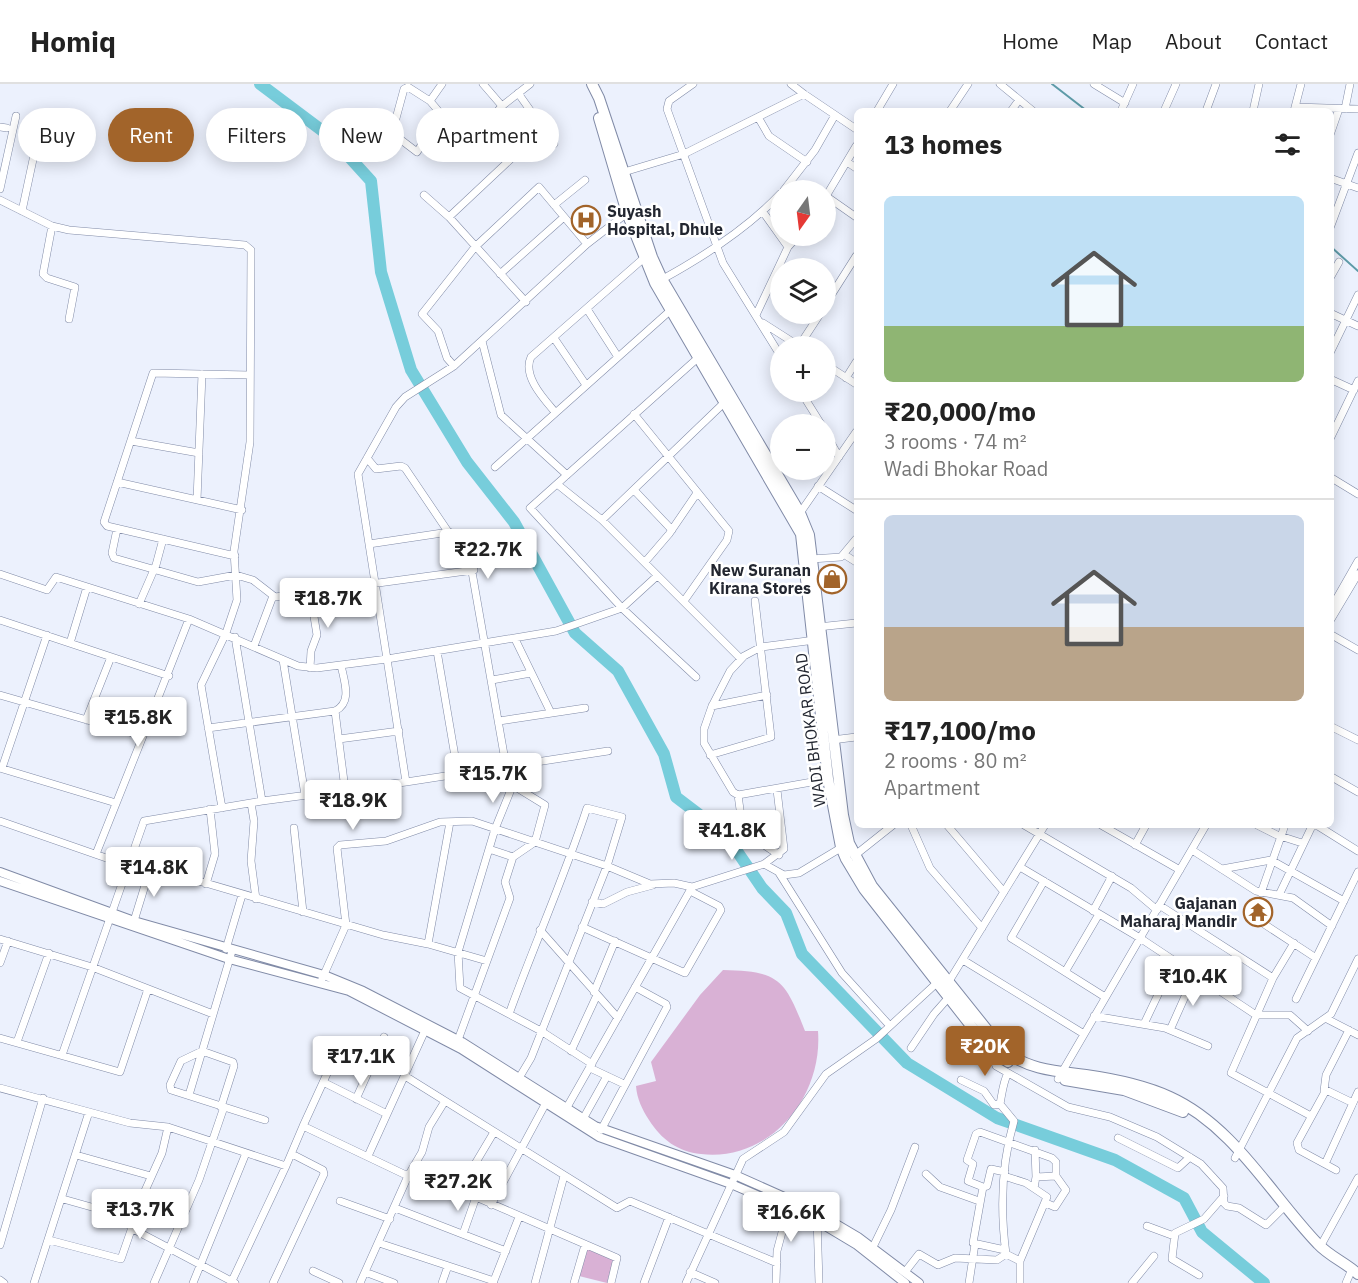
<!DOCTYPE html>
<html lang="en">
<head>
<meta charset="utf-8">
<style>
	body { margin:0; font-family:"IBM Plex Sans",sans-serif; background:#f6f6f6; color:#222; height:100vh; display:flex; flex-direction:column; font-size:22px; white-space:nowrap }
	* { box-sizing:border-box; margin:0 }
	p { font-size:20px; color:#767676 }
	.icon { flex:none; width:33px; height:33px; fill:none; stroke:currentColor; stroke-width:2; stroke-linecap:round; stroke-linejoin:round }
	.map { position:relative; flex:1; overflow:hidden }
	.panel { position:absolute; left:854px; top:24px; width:480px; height:720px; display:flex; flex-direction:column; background:#fff; border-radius:9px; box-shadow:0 3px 15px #0003 }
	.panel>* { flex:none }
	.guide { position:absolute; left:18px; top:24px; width:570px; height:54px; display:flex; gap:12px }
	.needle { width:39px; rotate:194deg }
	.fabs { position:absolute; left:770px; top:96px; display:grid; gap:12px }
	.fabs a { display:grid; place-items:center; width:66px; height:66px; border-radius:50%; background:#fff; box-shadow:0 3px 15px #0003; font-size:30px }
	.price { position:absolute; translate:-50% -51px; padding:0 14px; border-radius:6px; background:#fff; color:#222; font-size:20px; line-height:39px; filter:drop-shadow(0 2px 3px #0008) }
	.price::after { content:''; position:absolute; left:50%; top:36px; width:18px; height:14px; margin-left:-9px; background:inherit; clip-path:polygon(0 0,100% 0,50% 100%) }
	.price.active { background:#a2642a; color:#fff }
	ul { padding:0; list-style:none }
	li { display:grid; align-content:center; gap:12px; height:318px; padding:0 30px }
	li+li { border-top:2px solid #e0e0e0 }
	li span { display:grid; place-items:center; height:186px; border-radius:9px; color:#555 }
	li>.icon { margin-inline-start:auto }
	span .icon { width:108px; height:108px; fill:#fffc; stroke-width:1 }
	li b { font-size:26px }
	h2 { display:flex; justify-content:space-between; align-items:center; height:72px; padding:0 30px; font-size:26px }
	.pill { padding:0 21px; border-radius:27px; background:#fff; box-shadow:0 3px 15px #0003; font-size:21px; line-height:54px }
	.pill.active { background:#a2642a; color:#fff }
	header { display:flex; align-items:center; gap:36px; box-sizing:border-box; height:84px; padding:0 30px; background:#fff; border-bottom:2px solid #e0e0e0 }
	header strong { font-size:28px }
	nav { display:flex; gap:33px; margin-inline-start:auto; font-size:21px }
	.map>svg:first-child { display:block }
	.green { fill:#d9b1d5 }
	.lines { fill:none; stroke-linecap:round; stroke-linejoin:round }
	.stream { stroke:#5e9ba8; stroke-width:2 }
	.river { stroke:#77cddb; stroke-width:12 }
	.minor-casing { stroke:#818ba7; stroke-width:8 }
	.tertiary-casing { stroke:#818ba7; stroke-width:10 }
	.primary-casing { stroke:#818ba7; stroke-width:12 }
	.minor { stroke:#fff; stroke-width:7 }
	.tertiary { stroke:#fff; stroke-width:8 }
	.primary { stroke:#fff; stroke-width:10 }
	.labels { text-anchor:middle; stroke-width:5; stroke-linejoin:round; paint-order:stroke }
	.poi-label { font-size:16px; font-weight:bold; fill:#222630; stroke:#fff; text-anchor:end }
	.street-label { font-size:16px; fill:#222630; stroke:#fff }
</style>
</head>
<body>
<header>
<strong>Homiq</strong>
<nav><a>Home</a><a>Map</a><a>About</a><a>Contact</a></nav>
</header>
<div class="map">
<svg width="1358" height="1199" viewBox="0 0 1358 1199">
	<rect width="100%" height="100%" fill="#ecf1fd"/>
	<path class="green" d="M 723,886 C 780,887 785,896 805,947 L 818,947 C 823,1013 770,1078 701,1070 C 678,1068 661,1055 649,1036 C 642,1025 637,1015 636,1002 L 656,997 L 651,978 L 700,911 Z
		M 587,1164 L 614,1175 L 607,1199 L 579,1192 Z"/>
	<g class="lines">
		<path class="stream" d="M 1052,0 L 1087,27
			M 1330,162 L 1358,187"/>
		<path class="river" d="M 260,0 L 332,54 L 371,97 L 381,188 L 411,286 L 467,378 L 514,438 L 575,549 L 618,587 L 664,670 L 676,713 L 726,751 L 762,804 L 786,829 L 802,870 L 907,979 L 997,1034 L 1115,1076 L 1184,1114 L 1202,1148 L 1264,1199"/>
		<g class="minor-casing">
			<path id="minor" d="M 483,0 L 502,22 L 530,0
				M 693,0 L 669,17 L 667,25 L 723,179 L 780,271
				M 791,0 L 804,10
				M 1000,0 L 1033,27
				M 1094,0 L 1125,19
				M 408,3 L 430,17 L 441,30 L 417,68 L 392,49 L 404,5 Z
				M 518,9 L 554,60
				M 430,17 L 442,0
				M 1295,23 L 1358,25
				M 1345,25 L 1350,0
				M 877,27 L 893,0
				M 950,27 L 968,0
				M 1011,27 L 1019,16
				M 1121,27 L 1133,0
				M 1164,27 L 1176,0
				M 1206,27 L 1216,0
				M 1253,27 L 1259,0
				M 1294,27 L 1301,0
				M 758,33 L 769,52 L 807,78
				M 0,43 L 7,44
				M 1330,51 L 1339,25
				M 847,78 L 856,84
				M 624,88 L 684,70 L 804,10 L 856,45
				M 1330,94 L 1358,104
				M 0,105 L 16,32
				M 784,106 L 815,66 L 835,31
				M 424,111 L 449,133 L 526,218
				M 826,112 L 856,133
				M 825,114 L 856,62
				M 0,116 L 52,142 L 69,146 L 245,161 L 251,166 L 250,358 L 234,467 L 237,516 L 226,549 L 201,601 L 222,724
				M 554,121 L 585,96
				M 22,127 L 34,71
				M 449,133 L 514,72 L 488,38 L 502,22
				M 52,142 L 43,190 L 47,194 L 75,203 L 69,235
				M 1330,144 L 1358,69
				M 788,163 L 798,152
				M 500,190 L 564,133
				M 1330,194 L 1339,178
				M 661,196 C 703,173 747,145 780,110
				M 825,221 L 856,172
				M 587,225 L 618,273
				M 1330,229 L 1358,242
				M 756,231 L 788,163 L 763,128
				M 763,239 L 799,262
				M 554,254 L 586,301
				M 482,257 L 501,331 L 567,391
				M 799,262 L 820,230
				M 1330,269 L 1358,211
				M 825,280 L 856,300
				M 454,282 L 447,274 L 438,247 L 422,230 L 475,163 L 539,103 L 587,160
				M 846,294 L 856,278
				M 1330,295 L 1354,306
				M 801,308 L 821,340
				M 727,316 L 602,436 L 741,575
				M 555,328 C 544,315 522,292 531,273 L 644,174
				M 634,330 L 729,447 L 727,456 L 684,517
				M 825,348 L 839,373
				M 1330,355 L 1358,297
				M 131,357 L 199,369
				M 367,374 L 376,385 L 401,382 L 405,384 L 451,452 L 468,465 L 509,699 L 545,721 L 535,758 L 513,773 L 505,798 L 510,814 L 458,956
				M 495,383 L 672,225
				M 1330,393 L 1358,410
				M 117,398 L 242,426
				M 557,400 L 602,436
				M 818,402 L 856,426
				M 634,406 L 672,446
				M 197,416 L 202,290
				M 800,429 L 856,348
				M 117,445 L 112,469 L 114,474 L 198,498 L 236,491 L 253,496 L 275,513 L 474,486
				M 369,460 L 449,448
				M 845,471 L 856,478
				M 235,472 L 107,442 L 104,438 L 153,289 L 250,291
				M 811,475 L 841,473 L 856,455
				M 645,478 L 669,450 L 697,409
				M 0,490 L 47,506 L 56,493 L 189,535 L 298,582 L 317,584 L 387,575 L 358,390 L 396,323 L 405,313 L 454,282 L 587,160 L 627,129
				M 310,508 L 317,551 L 311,567 L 310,584
				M 139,520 L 156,481 L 163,455
				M 1330,526 L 1358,477
				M 0,536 L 169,592
				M 1330,537 L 1358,490
				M 818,543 L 856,539
				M 1330,550 L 1358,566
				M 235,553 L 262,717
				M 515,555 L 551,629
				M 815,556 L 761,563 L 744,572 L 730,587 L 712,622 L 704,645 L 704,659 L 733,708 L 738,711 L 829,695
				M 70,559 L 87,503
				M 254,562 L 273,512
				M 437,567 L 458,690
				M 283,576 L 305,711
				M 696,593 L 622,524 L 530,424 L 700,272
				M 492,596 L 531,589
				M 0,611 L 143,652 L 189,535
				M 712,622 L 767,611
				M 335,627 L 345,705
				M 86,636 L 111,573
				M 499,637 L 585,624
				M 1330,642 L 1358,656
				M 208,644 L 335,627 C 353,618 344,597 341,581
				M 339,655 L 399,647
				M 832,656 L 856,653
				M 710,671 L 771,653 L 755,517
				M 0,684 L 116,719
				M 2,684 L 47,551
				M 1330,692 L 1358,708
				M 406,698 L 608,667
				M 512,703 L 495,745 L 458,868 L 460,904 L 541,947 L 592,980
				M 738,711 L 743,747 L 779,771
				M 251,719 L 254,737 L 251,777 L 256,815
				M 0,737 L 135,784 L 168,788 L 383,851 L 428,860 L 487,877
				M 911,741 L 930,784 L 982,844
				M 947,741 L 1004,808
				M 1024,741 L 1131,804 L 1157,826
				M 1101,741 L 1180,786
				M 1257,741 L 1277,751 L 1302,759
				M 294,744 L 303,828
				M 1135,761 L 1146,741
				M 489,765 L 513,773
				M 1192,766 L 1256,807 L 1293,814 L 1332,842
				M 96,770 L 143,652
				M 854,772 L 893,741
				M 764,780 L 784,791 L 799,789 L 844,762
				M 1020,783 L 1140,854 L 1256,931 L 1290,931 L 1308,947
				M 1222,785 L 1271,776 L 1344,817
				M 779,789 L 842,889 L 890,942
				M 1044,797 L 1011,854 L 1105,913
				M 206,800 L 215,770 L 210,725
				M 1261,809 L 1285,741
				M 1279,811 L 1312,742 L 1318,742 L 1358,767
				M 592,818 L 603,820 L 627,808 L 653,801
				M 1159,821 L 1273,894
				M 1093,827 L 1112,792
				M 134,837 L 150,785
				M 1264,840 L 1316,874
				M 582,843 L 685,889 L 721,826 L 719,822 L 690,807
				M 540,846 L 618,934
				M 0,855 L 92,883 L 213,930
				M 1294,859 L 1273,894 L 1231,989 L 1311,1032
				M 428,860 L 450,738
				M 226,865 L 242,811
				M 963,876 L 1084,950
				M 0,879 L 8,857
				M 1065,888 L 1099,830
				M 322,895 L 346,841 L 337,764 L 340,761 L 386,757 L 440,738 L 472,737 L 607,782 L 650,800 L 674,799 L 692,803
				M 948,899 L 1045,741
				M 594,908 L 615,857
				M 1296,915 L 1358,788
				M 509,930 C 534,861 564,794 587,724 L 622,733 L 607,782 L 531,974 L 519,994
				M 1094,932 L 1165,944 L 1208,962
				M 1327,935 L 1358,951
				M 1144,940 L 1174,877
				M 1170,946 L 1195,890
				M 0,954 L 120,988 L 148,905
				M 342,957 L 303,1042 L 408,1092 L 360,1199
				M 17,958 L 49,869
				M 911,964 L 934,930 L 949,913
				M 991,965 L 996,982 L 1068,1023 L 1110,1033 L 1157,1053 L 1201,1080 L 1223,1104 L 1224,1119 L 1227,1122 L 1239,1124 L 1266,1141 L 1282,1125
				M 571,967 L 597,911
				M 62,971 L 144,737 L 262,717 L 406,698 L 387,575 L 556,547 L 622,524 L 657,492
				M 590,984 L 624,1000
				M 1008,989 C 1003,998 1002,1010 1000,1020 L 1014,1037 C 1001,1081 1000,1124 1006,1170 L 1020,1177 L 1020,1199
				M 405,992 L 617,1124 L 630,1117 L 777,1179
				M 1058,995 L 1206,741
				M 961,996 L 984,1007 L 994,1021 L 1000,1020
				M 323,998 L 387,1030
				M 0,1004 L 130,1039 L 168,1043 L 286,1082 L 303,1042
				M 1324,1007 L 1326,991 L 1349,946
				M 189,1011 L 232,867
				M 356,1015 L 384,953
				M 445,1017 L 429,1043 L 422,1068 L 408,1092 L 476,1113 L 463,1150
				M 221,1023 L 234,982 L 233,978 L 202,967 L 181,977 L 170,1001 L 171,1006 L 265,1036
				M 566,1025 L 692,803 L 764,780 L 784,765 L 777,706
				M 583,1035 L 607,992
				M 601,1046 L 667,923 L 666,920 L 635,903
				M 494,1048 L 469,1090 L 476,1113 L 617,1174 L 611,1199
				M 1118,1054 L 1178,1084 L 1190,1073
				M 76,1071 L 151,1092
				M 368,1072 L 427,942
				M 1235,1074 L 1297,954 L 1331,930 L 1358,875
				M 1325,1080 L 1358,1008
				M 1336,1086 L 1299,1066 L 1297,1059 L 1326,1006 L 1353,1019
				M 926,1090 L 940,1103 L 979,1117
				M 1004,1092 L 1026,1099 L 1047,1113 L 1020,1177
				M 1036,1093 L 1056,1092
				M 983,1103 L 987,1102 L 991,1085 L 1005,1088
				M 1034,1104 L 1036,1093 L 1035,1066
				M 63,1115 L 134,1135
				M 340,1117 L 390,1135
				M 491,1121 L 548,1015
				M 395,1124 L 506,1167
				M 817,1133 L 819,1199
				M 1147,1142 L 1174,1152
				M 131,1144 L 235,1199
				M 49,1156 L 121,1175 L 144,1109 L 162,1069 L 168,1043
				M 379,1159 L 494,1197
				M 0,1161 L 43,1014
				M 873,1163 L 891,1126 L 915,1063
				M 1320,1163 L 1358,1094
				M 1005,1166 L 973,1159 L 983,1103 L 968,1097 L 973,1080 L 967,1076 L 976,1050 L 980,1048 L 1052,1074 L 1056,1078 L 1056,1092 L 1066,1106 L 1055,1123 L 1046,1119
				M 313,1187 L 339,1199
				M 365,1188 L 394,1199
				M 690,1188 L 715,1199
				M 905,1188 L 919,1170 L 938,1181 L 955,1174 L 997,1176 L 1006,1170
				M 1199,1191 L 1172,1175 L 1175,1149 L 1204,1135 L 1224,1112
				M 0,1196 L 4,1199
				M 34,1199 L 89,1028
				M 154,1199 L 199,1096 L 224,1023
				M 193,1199 L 246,1069
				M 231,1199 L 286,1082
				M 273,1199 L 324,1090 L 323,1086 L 292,1070
				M 442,1199 L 448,1182
				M 493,1199 L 519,1133
				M 535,1199 L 564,1092
				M 574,1199 L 585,1161
				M 644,1199 L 669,1133
				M 686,1199 L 743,1075 L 784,1048 L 826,990 L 876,955 L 940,896
				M 776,1199 L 777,1167 L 789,1122
				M 969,1199 L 975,1160
				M 1132,1199 L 1154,1172
				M 1346,1199 L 1352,1185"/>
		</g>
		<g class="tertiary-casing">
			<path id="tertiary" d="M 0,788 L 134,837 L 324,891 L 363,907 L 462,958 L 595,1042 L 735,1091 L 809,1124 L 858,1153 L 919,1199
				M 0,797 L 229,875 L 349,907 L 461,965 L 599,1053 L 731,1100 L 817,1137 L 857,1161 L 905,1199"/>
		</g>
		<g class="primary-casing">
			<path id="primary" d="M 592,0 L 599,14 L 652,173 L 662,195 L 800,429 L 809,451 L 843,731 L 849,759 L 872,802 L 1004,967 C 1030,986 1055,987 1086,991 C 1114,995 1144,1001 1170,1013 C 1234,1042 1271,1111 1318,1160 C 1329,1172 1346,1179 1358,1190
				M 599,34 L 627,129 L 655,199 L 801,450 L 828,695 L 841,763 L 846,775 L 864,805 L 979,952 L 1008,978
				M 1065,996 L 1124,1006 L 1183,1028"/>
		</g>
		<use href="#minor" class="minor"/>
		<use href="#tertiary" class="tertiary"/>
		<use href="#primary" class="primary"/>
	</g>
	<defs>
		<g id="hospital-ring" transform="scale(1.5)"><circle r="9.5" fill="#fff" stroke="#a2642a" stroke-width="1.5"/><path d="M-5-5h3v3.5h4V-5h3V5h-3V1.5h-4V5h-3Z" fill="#a2642a"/></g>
		<g id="shop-ring" transform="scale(1.5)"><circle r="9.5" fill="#fff" stroke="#a2642a" stroke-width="1.5"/><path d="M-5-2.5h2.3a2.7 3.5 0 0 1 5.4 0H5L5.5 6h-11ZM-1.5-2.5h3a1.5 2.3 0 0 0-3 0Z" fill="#a2642a"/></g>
		<g id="temple-ring" transform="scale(1.5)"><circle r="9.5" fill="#fff" stroke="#a2642a" stroke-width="1.5"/><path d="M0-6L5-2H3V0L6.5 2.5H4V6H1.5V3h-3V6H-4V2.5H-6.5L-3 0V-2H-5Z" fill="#a2642a"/></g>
	</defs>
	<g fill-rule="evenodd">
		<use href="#hospital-ring" x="586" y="136"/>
		<use href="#shop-ring" x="832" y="495"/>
		<use href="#temple-ring" x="1258" y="828"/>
	</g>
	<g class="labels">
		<g class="poi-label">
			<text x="607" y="133" text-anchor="start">Suyash<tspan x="607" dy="18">Hospital, Dhule</tspan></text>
			<text x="811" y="492">New Suranan<tspan x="811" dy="18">Kirana Stores</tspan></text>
			<text x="1237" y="825">Gajanan<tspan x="1237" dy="18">Maharaj Mandir</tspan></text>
		</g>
		<g class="street-label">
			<text transform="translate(810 646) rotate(-97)" y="6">WADI BHOKAR ROAD</text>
		</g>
	</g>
</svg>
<div class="fabs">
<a><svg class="needle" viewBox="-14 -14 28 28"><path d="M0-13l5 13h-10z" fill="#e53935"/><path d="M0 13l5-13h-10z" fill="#767676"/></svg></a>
<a><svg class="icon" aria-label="layers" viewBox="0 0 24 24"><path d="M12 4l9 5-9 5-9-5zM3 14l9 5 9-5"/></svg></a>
<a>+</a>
<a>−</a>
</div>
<b class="price" style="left:488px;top:496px">₹22.7K</b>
<b class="price" style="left:328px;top:545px">₹18.7K</b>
<b class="price" style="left:138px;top:664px">₹15.8K</b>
<b class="price" style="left:493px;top:720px">₹15.7K</b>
<b class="price" style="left:353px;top:747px">₹18.9K</b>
<b class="price" style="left:732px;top:777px">₹41.8K</b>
<b class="price" style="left:154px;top:814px">₹14.8K</b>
<b class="price" style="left:1193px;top:923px">₹10.4K</b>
<b class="price active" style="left:985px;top:993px">₹20K</b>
<b class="price" style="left:361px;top:1003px">₹17.1K</b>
<b class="price" style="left:458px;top:1128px">₹27.2K</b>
<b class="price" style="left:140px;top:1156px">₹13.7K</b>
<b class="price" style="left:791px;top:1159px">₹16.6K</b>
<div class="guide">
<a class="pill">Buy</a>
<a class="pill active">Rent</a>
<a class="pill">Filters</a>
<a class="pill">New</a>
<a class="pill">Apartment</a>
</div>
<section class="panel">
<h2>13 homes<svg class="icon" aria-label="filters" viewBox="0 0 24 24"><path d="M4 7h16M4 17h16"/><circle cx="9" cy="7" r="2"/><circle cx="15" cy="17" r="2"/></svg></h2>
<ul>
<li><span style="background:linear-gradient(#bfe0f5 70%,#8fb573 0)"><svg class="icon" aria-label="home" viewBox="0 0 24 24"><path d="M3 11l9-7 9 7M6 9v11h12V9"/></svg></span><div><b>₹20,000/mo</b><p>3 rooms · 74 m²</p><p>Wadi Bhokar Road</p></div></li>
<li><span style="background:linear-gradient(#c9d6e8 60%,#b9a48a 0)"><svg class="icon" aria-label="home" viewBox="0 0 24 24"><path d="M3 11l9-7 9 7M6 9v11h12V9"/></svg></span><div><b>₹17,100/mo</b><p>2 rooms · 80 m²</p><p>Apartment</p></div></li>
</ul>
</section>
</div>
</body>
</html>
